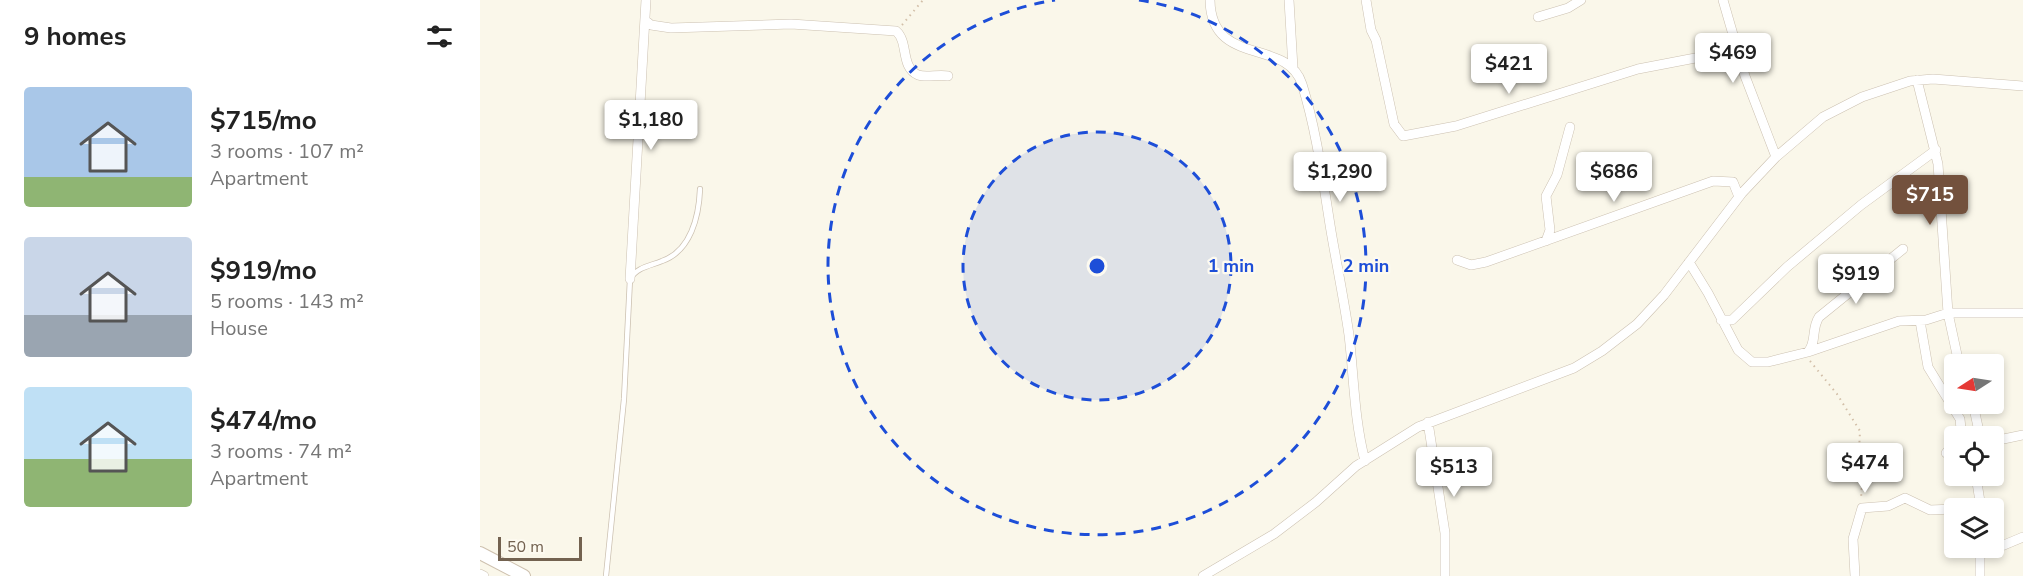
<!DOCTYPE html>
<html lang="en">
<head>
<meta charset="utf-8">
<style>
	body { margin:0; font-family:"Nunito Sans",sans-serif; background:#f6f6f6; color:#222; height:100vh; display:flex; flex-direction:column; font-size:22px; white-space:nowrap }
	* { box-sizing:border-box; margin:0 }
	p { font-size:20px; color:#767676 }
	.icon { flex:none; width:33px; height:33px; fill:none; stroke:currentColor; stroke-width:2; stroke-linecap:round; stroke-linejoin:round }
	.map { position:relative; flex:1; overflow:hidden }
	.side { display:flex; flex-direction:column; background:#fff; width:480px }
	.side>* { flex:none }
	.needle { width:39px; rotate:258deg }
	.fabs { position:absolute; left:1464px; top:354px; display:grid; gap:12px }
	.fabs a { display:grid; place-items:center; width:60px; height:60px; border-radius:6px; background:#fff; box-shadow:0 3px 9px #0003; font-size:30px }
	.scale { position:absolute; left:18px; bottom:15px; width:84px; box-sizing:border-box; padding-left:6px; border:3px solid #736250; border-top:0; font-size:16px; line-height:21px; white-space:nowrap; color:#736250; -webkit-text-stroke:4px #fdfaf0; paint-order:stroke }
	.price { position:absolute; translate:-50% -51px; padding:0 14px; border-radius:6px; background:#fff; color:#222; font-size:20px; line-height:39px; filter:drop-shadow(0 2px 3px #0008) }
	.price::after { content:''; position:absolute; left:50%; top:36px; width:18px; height:14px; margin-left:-9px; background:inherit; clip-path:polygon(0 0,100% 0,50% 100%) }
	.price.current { background:#73513d; color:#fff }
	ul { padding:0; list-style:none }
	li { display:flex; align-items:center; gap:18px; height:150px; padding:0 24px }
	li span { display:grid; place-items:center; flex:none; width:168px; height:120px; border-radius:6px; color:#555 }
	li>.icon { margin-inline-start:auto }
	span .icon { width:72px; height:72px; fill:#fffc; stroke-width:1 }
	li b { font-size:26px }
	h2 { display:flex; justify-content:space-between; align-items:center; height:72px; padding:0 24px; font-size:26px }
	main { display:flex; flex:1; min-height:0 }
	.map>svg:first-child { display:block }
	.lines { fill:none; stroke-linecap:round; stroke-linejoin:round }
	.lane-casing { stroke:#ccc1b1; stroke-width:6 }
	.street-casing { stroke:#ccc1b1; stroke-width:10 }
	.secondary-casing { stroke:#cec1af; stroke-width:14 }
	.path { stroke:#d2bfa8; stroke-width:2; stroke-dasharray:1.5 4.5; stroke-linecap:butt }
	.lane { stroke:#fff; stroke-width:4.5 }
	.street { stroke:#fff; stroke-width:9 }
	.secondary { stroke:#fff; stroke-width:12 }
	.ring { fill:none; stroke:#1d4ed8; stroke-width:3; stroke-dasharray:10 8 }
	.centre { fill:#1d4ed8; stroke:#fdfaf0; stroke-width:3 }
	.ring-label { font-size:18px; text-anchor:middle; font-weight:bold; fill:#1d4ed8; stroke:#fdfaf0; stroke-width:4.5; stroke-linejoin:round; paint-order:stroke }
</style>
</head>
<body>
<main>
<section class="side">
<h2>9 homes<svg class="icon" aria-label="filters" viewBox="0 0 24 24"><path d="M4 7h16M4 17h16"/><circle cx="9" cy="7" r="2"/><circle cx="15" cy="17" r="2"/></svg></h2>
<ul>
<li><span style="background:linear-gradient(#a9c7e8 75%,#8fb573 0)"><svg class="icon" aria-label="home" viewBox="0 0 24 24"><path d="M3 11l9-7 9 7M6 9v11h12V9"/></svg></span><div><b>$715/mo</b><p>3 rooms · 107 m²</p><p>Apartment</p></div></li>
<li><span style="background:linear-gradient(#c9d6e8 65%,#9aa5b1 0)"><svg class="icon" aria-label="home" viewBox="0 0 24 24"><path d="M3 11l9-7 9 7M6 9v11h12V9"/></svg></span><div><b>$919/mo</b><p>5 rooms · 143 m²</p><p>House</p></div></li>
<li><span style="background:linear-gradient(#bfe0f5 60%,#8fb573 0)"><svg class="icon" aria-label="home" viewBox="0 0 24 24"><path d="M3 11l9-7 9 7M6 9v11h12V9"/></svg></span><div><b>$474/mo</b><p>3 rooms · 74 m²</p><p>Apartment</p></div></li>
</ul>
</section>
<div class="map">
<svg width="1543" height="576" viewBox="0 0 1543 576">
	<rect width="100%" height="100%" fill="#faf7ea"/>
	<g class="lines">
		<g class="lane-casing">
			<path id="lane" d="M 126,576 L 144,399 L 150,279 C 157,267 170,266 182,261 C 211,251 219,216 220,189"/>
		</g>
		<g class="street-casing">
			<path id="street" d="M 730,0 C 731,68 807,37 822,84 C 837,132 843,182 851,231 C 857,266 864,300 869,335 C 874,377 874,419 885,461
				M 809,0 L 813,68
				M 886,0 L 891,30 L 896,40 L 914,124 L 923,136 L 976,126 L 1158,69 L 1257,50
				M 1243,0 L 1265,76 L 1296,157
				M 1058,17 L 1088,8 L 1101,0
				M 166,21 L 171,25 L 191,28 L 311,24 L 416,31 C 429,42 420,67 438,75 C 446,78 459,74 468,76
				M 1437,80 L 1458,164 L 1468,313 L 1479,364
				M 1066,241 L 1070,230 L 1066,196 L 1077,175 L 1090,127
				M 977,260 L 991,265 L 1006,262 L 1233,181 L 1253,182 L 1259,197
				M 1209,262 L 1228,293 L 1258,350 L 1272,362 L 1288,362 L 1328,352 L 1419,321 L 1446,320 L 1468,313 L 1543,313
				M 150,279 L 166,0
				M 1241,320 L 1252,320 L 1307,267 L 1381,205 L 1456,150
				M 1440,321 L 1448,367 L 1480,419 L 1481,429 L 1479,436
				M 1328,352 C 1337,342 1331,329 1339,317 L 1423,249
				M 1493,404 L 1500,436
				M 948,422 L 965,533 L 965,576
				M 1514,441 L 1543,435
				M 1466,453 L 1474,443
				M 1496,476 L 1501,508
				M 1500,555 L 1543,537
				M 0,574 L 4,576
				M 723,576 L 794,534 L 836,502 L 876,466 L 938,427 L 1094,368 L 1122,351 L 1157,324 L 1184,295 L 1262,193 L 1296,157 L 1343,117 L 1382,97 L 1430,81 L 1453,79 L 1543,86
				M 1375,576 L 1373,539 L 1382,508 L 1408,506 L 1425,498 L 1450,510 L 1474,509
				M 1500,576 L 1500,548"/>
		</g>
		<g class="secondary-casing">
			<path id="secondary" d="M 0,553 L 44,576"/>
		</g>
		<path class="path" d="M 422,25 L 443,0
			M 1330,361 L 1357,394 L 1380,431 L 1379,451 L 1383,466 L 1381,499"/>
		<use href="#lane" class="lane"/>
		<use href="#street" class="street"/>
		<use href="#secondary" class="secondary"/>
	</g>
	<circle cx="617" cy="266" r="134" fill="#1d4ed8" fill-opacity=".12"/>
	<g class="ring">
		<circle cx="617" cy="266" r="134"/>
		<path d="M659 0A269 269 0 1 1 575 0"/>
	</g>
	<circle cx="617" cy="266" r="9" class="centre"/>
	<g class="ring-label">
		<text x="751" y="272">1 min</text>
		<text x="886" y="272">2 min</text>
	</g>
</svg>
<div class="fabs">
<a><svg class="needle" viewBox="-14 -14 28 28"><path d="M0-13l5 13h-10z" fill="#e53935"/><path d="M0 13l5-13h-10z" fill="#767676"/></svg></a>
<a><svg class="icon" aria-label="locate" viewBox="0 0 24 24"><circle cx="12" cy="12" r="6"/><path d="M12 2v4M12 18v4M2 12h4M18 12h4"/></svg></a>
<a><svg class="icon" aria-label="layers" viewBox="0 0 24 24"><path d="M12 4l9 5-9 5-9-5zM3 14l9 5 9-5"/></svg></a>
</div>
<div class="scale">50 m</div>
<b class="price" style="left:1253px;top:84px">$469</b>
<b class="price" style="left:1029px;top:95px">$421</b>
<b class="price" style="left:171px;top:151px">$1,180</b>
<b class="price" style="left:860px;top:203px">$1,290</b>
<b class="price" style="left:1134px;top:203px">$686</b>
<b class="price current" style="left:1450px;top:226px">$715</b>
<b class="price" style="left:1376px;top:305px">$919</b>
<b class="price" style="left:1385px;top:494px">$474</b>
<b class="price" style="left:974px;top:498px">$513</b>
</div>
</main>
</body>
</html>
